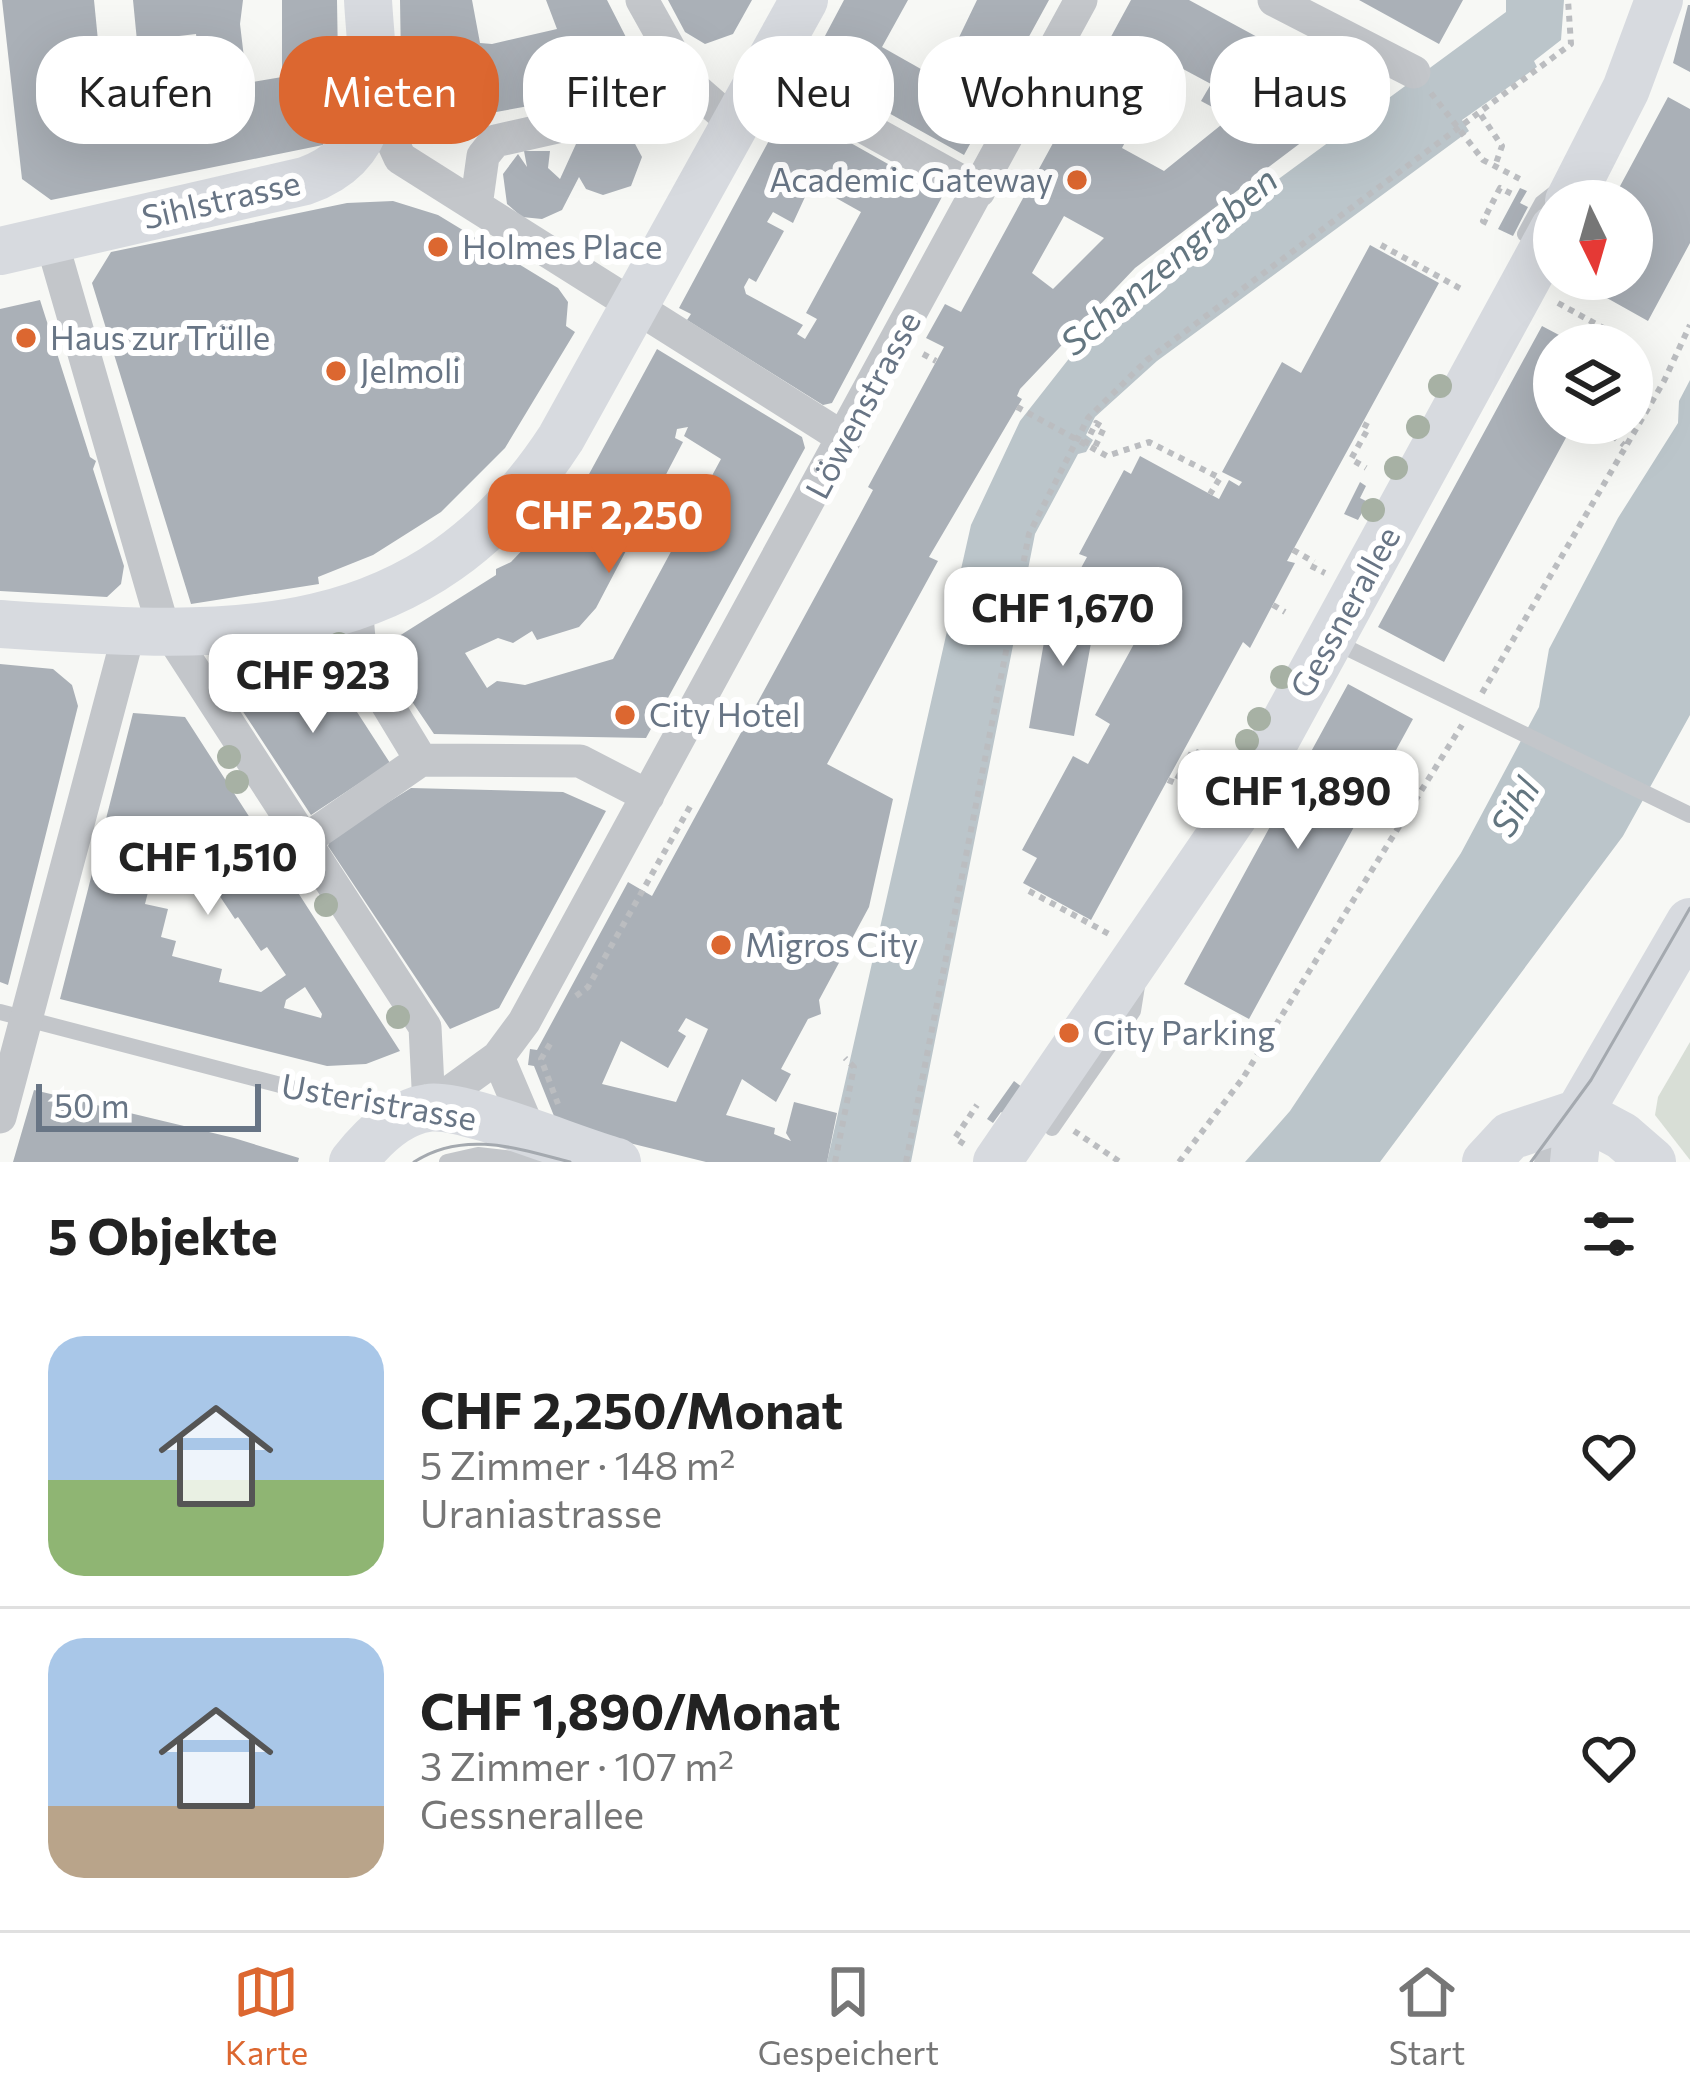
<!DOCTYPE html>
<html lang="de">
<head>
<meta charset="utf-8">
<style>
	body { margin:0; font-family:Commissioner,sans-serif; background:#f6f6f6; color:#222; height:100vh; display:flex; flex-direction:column; font-size:45px; white-space:nowrap }
	* { box-sizing:border-box; margin:0 }
	p { font-size:39px; color:#767676 }
	.icon { flex:none; width:66px; height:66px; fill:none; stroke:currentColor; stroke-width:2; stroke-linecap:round; stroke-linejoin:round }
	.map { position:relative; height:1162px; overflow:hidden }
	.sheet { display:flex; flex-direction:column; background:#fff; flex:1 }
	.sheet>* { flex:none }
	.guide { position:absolute; left:36px; top:36px; width:1620px; height:108px; display:flex; gap:24px }
	.needle { width:78px; rotate:175deg }
	.tools { position:absolute; left:1533px; top:180px; display:grid; gap:24px }
	.tools a { display:grid; place-items:center; width:120px; height:120px; border-radius:50%; background:#fff; box-shadow:0 12px 48px #0002; font-size:60px }
	.scale { position:absolute; left:36px; bottom:30px; width:225px; box-sizing:border-box; padding-left:12px; border:6px solid #687585; border-top:0; font-size:33px; line-height:42px; white-space:nowrap; color:#687585; -webkit-text-stroke:9px #fff; paint-order:stroke }
	.price { position:absolute; translate:-50% -102px; padding:0 27px; border-radius:24px; background:#fff; color:#222; font-size:39px; line-height:78px; filter:drop-shadow(0 3px 6px #0008) }
	.price::after { content:''; position:absolute; left:50%; top:72px; width:36px; height:27px; margin-left:-18px; background:inherit; clip-path:polygon(0 0,100% 0,50% 100%) }
	.price.active { background:#dc6730; color:#fff }
	ul { padding:0; list-style:none }
	li { display:flex; align-items:center; gap:36px; height:300px; padding:0 48px }
	li+li { border-top:3px solid #e0e0e0 }
	li span { display:grid; place-items:center; flex:none; width:336px; height:240px; border-radius:36px; color:#555 }
	li>.icon { margin-inline-start:auto }
	span .icon { width:144px; height:144px; fill:#fffc; stroke-width:1 }
	li b { font-size:51px }
	h2 { display:flex; justify-content:space-between; align-items:center; height:144px; padding:0 48px; font-size:51px }
	.tag { padding:0 42px; border-radius:48px; background:#fff; box-shadow:0 12px 48px #0002; font-size:42px; line-height:108px }
	.tag.active { background:#dc6730; color:#fff }
	.tabs { display:flex; justify-content:space-around; align-items:center; height:168px; border-top:3px solid #e0e0e0; background:#fff; font-size:33px; color:#767676 }
	.tabs a { display:grid; justify-items:center; gap:6px }
	.tabs .active { color:#dc6730 }
	.map>svg:first-child { display:block }
	.green { fill:#d8ded6 }
	.water { fill:#bbc5ca }
	.building { fill:#aab0b7; fill-rule:evenodd }
	.lines { fill:none; stroke-linecap:round; stroke-linejoin:round }
	.path { stroke:#bbbdc0; stroke-width:6; stroke-dasharray:6 6; stroke-linecap:butt }
	.lane { stroke:#c3c6ca; stroke-width:16 }
	.street { stroke:#c3c6ca; stroke-width:33 }
	.secondary { stroke:#d7dadf; stroke-width:48 }
	.tram { stroke:#a4a9af; stroke-width:3 }
	.tree { fill:#a7b1a4 }
	.poi-dot { fill:#dc6730; stroke:#fff; stroke-width:4.5 }
	.labels { text-anchor:middle; stroke-width:12; stroke-linejoin:round; paint-order:stroke }
	.poi-label { font-size:33px; fill:#687585; stroke:#fff; text-anchor:start }
	.street-label { font-size:33px; fill:#687585; stroke:#fff }
	.water-label { font-size:36px; font-style:italic; fill:#637680; stroke:#fff }
</style>
</head>
<body>
<div class="map">
<svg width="1690" height="1162" viewBox="0 0 1690 1162">
	<rect width="100%" height="100%" fill="#f7f8f5"/>
	<path class="green" d="M 1690,1042 L 1690,1160 L 1655,1115 L 1658,1097 Z"/>
	<path class="water" d="M 1506,0 L 1564,0 L 1561,40 L 1534,61 L 1537,67 L 1462,120 L 1469,131 L 1157,361 L 1095,417 L 1086,435 L 1093,440 L 1086,452 L 1078,454 L 1035,534 L 911,1162 L 827,1162 L 971,525 L 1020,421 L 1071,356 L 1175,255 L 1506,12 Z
		M 1690,380 L 1690,715 L 1623,836 L 1380,1162 L 1245,1162 L 1290,1111 L 1461,853 L 1539,707 L 1549,649 L 1618,518 L 1678,423 L 1679,401 Z"/>
	<path class="building" d="M 2,0 L 94,0 L 101,71 L 81,73 L 86,127 L 123,124 L 119,96 L 138,93 L 134,58 L 198,50 L 196,34 L 137,41 L 133,0 L 243,0 L 240,24 L 247,83 L 282,77 L 282,0 L 337,0 L 339,125 L 327,132 L 323,145 L 51,200 L 22,179 Z
		M 400,0 L 472,0 L 480,43 L 492,44 L 557,29 L 546,0 L 607,0 L 630,45 L 639,86 L 414,127 L 401,61 Z
		M 668,0 L 752,0 L 733,34 L 705,44 L 685,32 Z
		M 844,0 L 908,0 L 882,47 L 928,73 L 924,81 L 935,87 L 977,0 L 1049,0 L 964,155 L 808,68 Z
		M 1131,0 L 1189,0 L 1338,81 L 1348,98 L 1339,114 L 1135,268 L 1020,389 L 1017,396 L 1022,399 L 929,557 L 938,561 L 827,764 L 893,799 L 869,907 L 819,1000 L 821,1014 L 808,1019 L 781,1069 L 791,1074 L 776,1102 L 742,1079 L 726,1115 L 775,1128 L 774,1134 L 791,1141 L 786,1133 L 794,1102 L 837,1113 L 827,1162 L 706,1162 L 565,1127 L 554,1116 L 534,1066 L 528,1065 L 530,1049 L 537,1050 L 628,882 L 652,896 L 858,518 L 873,490 L 868,487 L 944,347 L 926,338 L 945,304 L 961,312 ZM 1170,62 L 1211,84 L 1201,101 L 1231,117 L 1164,171 L 1122,148 L 1130,133 L 1135,135 ZM 1064,216 L 1104,238 L 1053,289 L 1032,273 ZM 686,1018 L 708,1029 L 676,1102 L 602,1084 L 621,1041 L 668,1068 L 686,1036 L 678,1031 Z
		M 1359,0 L 1463,0 L 1439,44 Z
		M 1688,5 L 1690,5 L 1690,72 L 1673,63 Z
		M 1668,97 L 1690,109 L 1690,243 L 1648,321 L 1573,279 L 1632,279 L 1632,201 L 1612,201 Z
		M 787,107 L 943,195 L 832,403 L 823,405 L 687,320 L 691,314 L 679,308 ZM 811,184 L 861,212 L 806,313 L 817,319 L 805,339 L 797,334 L 803,325 L 746,294 L 744,287 L 749,278 L 756,282 L 784,231 L 767,222 L 773,212 L 793,223 Z
		M 623,121 L 642,157 L 631,186 L 603,195 L 586,189 L 579,177 L 562,210 L 542,219 L 522,217 L 507,204 L 503,174 L 518,154 L 527,167 L 524,151 L 550,151 L 548,168 L 560,179 L 581,133 Z
		M 1520,188 L 1527,191 L 1520,203 L 1528,207 L 1513,236 L 1498,229 Z
		M 393,201 L 438,215 L 558,288 L 568,302 L 566,326 L 575,332 L 505,448 L 441,512 L 373,555 L 318,577 L 319,584 L 191,604 L 92,283 L 111,252 L 347,203 Z
		M 1370,245 L 1439,283 L 1287,561 L 1295,563 L 1278,595 L 1250,648 L 1243,642 L 1091,920 L 1023,883 L 1037,858 L 1022,850 L 1073,756 L 1088,764 L 1110,724 L 1095,715 L 1146,622 L 1161,630 L 1175,605 L 1169,602 L 1164,612 L 1139,599 L 1145,589 L 1139,586 L 1129,605 L 1076,577 L 1087,557 L 1079,554 L 1124,470 L 1131,474 L 1140,456 L 1219,499 L 1229,480 L 1239,486 L 1242,482 L 1222,472 L 1282,362 L 1301,373 Z
		M 40,300 L 90,457 L 96,461 L 93,469 L 124,566 L 121,584 L 107,597 L 0,591 L 0,309 Z
		M 1542,326 L 1578,345 L 1554,345 L 1554,423 L 1574,423 L 1444,662 L 1378,627 Z
		M 657,349 L 802,437 L 805,448 L 646,738 L 434,734 L 384,660 L 388,643 L 496,575 L 496,569 L 511,562 L 550,521 L 546,517 L 557,505 L 561,508 L 582,487 ZM 688,427 L 684,436 L 721,459 L 613,659 L 525,685 L 497,681 L 487,688 L 465,653 L 498,638 L 513,643 L 532,631 L 537,640 L 579,627 L 596,608 L 683,442 L 675,438 L 677,429 Z
		M 1360,482 L 1366,486 L 1360,498 L 1368,502 L 1358,520 L 1344,514 Z
		M 1051,602 L 1097,610 L 1074,736 L 1029,728 Z
		M 0,664 L 53,669 L 72,685 L 78,706 L 8,985 L 0,982 Z
		M 260,673 L 335,678 L 390,763 L 311,815 L 240,707 Z
		M 1348,684 L 1413,719 L 1249,1019 L 1184,984 Z
		M 133,713 L 185,717 L 400,1051 L 366,1064 L 327,1066 L 60,999 ZM 162,838 L 185,844 L 194,868 L 199,865 L 235,919 L 238,917 L 261,951 L 267,947 L 286,975 L 261,992 L 219,982 L 222,969 L 172,956 L 176,941 L 161,937 L 168,909 L 145,904 ZM 305,987 L 322,1014 L 321,1018 L 284,1008 L 286,1000 Z
		M 411,788 L 563,792 L 606,811 L 499,1008 L 450,1029 L 328,846 L 331,838 Z
		M 1014,1081 L 1027,1091 L 1008,1117 L 1001,1112 L 993,1123 L 987,1119 Z
		M 34,1090 L 234,1138 L 299,1158 L 298,1162 L 13,1162 Z"/>
	<g class="lines">
		<path class="path" d="M 1431,93 L 1483,160 L 1522,180
			M 1481,115 L 1502,146 L 1495,166
			M 1487,223 L 1483,221 L 1500,188 L 1514,195
			M 1381,245 L 1463,290
			M 1558,303 L 1614,334 L 1614,345
			M 923,354 L 936,361
			M 1017,407 L 1107,456 L 1149,442 L 1220,478 L 1210,494
			M 1613,423 L 1613,436 L 1624,445
			M 1363,424 L 1369,427 L 1351,459 L 1366,468
			M 1085,445 L 1096,423 L 1104,428 L 1094,449
			M 1293,550 L 1314,562
			M 1311,566 L 1325,573
			M 1273,605 L 1285,612
			M 1482,693 L 1664,381 L 1690,325
			M 1168,780 L 1175,783 L 1193,750 L 1205,757
			M 1029,891 L 1109,934
			M 576,996 L 588,987 L 691,805
			M 550,1044 L 541,1059 L 558,1104
			M 1074,1131 L 1120,1162
			M 964,1144 L 955,1138 L 977,1105
			M 835,1162 L 854,1067 L 845,1058
			M 906,1162 L 1029,534 L 1088,418 L 1147,360 L 1571,44 L 1568,0
			M 1179,1162 L 1243,1078 L 1462,725"/>
		<path class="lane" d="M 1525,234 L 1542,203 L 1556,192
			M 1335,642 L 1690,815
			M 0,1012 L 338,1100 L 398,1105
			M 1052,1128 L 1133,1011 L 1137,986
			M 447,1162 L 478,1155 L 543,1162
			M 1542,1162 L 1561,1139"/>
		<path class="street" d="M 642,0 L 689,84 L 736,125
			M 1274,0 L 1414,72
			M 764,72 L 979,191
			M 374,101 L 400,158 L 845,439
			M 476,206 L 483,156 L 495,141 L 660,104 L 689,84
			M 51,239 L 165,634
			M 356,605 L 361,661 L 421,760
			M 171,635 L 425,1027 L 429,1107
			M 304,841 L 421,760 L 580,761 L 648,796
			M 498,1057 L 532,1137
			M 429,1107 L 498,1057 L 524,1022 L 1081,0
			M 0,1117 L 129,632"/>
		<path class="secondary" d="M 1569,201 L 1626,89 L 1659,0
			M 0,251 L 305,181 C 391,150 372,73 368,0
			M 0,624 C 226,639 420,655 561,438 L 804,0
			M 1579,1113 L 1622,1136 L 1652,1162
			M 353,1162 C 371,1139 397,1112 428,1108 C 461,1102 576,1151 617,1162
			M 997,1162 L 1235,814 L 1554,229
			M 1486,1162 L 1510,1136 L 1579,1113
			M 1574,1162 L 1579,1113 L 1690,922"/>
		<path class="tram" d="M 414,1162 C 463,1130 517,1148 570,1162
			M 1531,1162 L 1591,1080 L 1690,908"/>
	</g>
	<g class="tree">
		<circle cx="1440" cy="386" r="12"/>
		<circle cx="1418" cy="427" r="12"/>
		<circle cx="1396" cy="468" r="12"/>
		<circle cx="1373" cy="510" r="12"/>
		<circle cx="339" cy="644" r="12"/>
		<circle cx="301" cy="650" r="12"/>
		<circle cx="1282" cy="677" r="12"/>
		<circle cx="1259" cy="719" r="12"/>
		<circle cx="1247" cy="741" r="12"/>
		<circle cx="229" cy="757" r="12"/>
		<circle cx="237" cy="782" r="12"/>
		<circle cx="301" cy="867" r="12"/>
		<circle cx="326" cy="905" r="12"/>
		<circle cx="398" cy="1017" r="12"/>
	</g>
	<g class="poi-dot">
		<circle cx="1077" cy="180" r="12"/>
		<circle cx="438" cy="247" r="12"/>
		<circle cx="26" cy="338" r="12"/>
		<circle cx="336" cy="371" r="12"/>
		<circle cx="625" cy="715" r="12"/>
		<circle cx="721" cy="945" r="12"/>
		<circle cx="1069" cy="1033" r="12"/>
	</g>
	<g class="labels">
		<g class="poi-label">
			<text x="1053" y="192" text-anchor="end">Academic Gateway</text>
			<text x="462" y="259">Holmes Place</text>
			<text x="50" y="350">Haus zur Trülle</text>
			<text x="360" y="383">Jelmoli</text>
			<text x="649" y="727">City Hotel</text>
			<text x="745" y="957">Migros City</text>
			<text x="1093" y="1045">City Parking</text>
		</g>
		<g class="street-label">
			<text transform="translate(221 200) rotate(-13)" y="12">Sihlstrasse</text>
			<text transform="translate(863 405) rotate(-62)" y="12">Löwenstrasse</text>
			<text transform="translate(1345 612) rotate(-61)" y="12">Gessnerallee</text>
			<text transform="translate(379 1102) rotate(10)" y="12">Usteristrasse</text>
		</g>
		<g class="water-label">
			<text transform="translate(1169 261) rotate(-40)" y="13">Schanzengraben</text>
			<text transform="translate(1515 807) rotate(-60)" y="13">Sihl</text>
		</g>
	</g>
</svg>
<div class="tools">
<a><svg class="needle" viewBox="-14 -14 28 28"><path d="M0-13l5 13h-10z" fill="#e53935"/><path d="M0 13l5-13h-10z" fill="#767676"/></svg></a>
<a><svg class="icon" aria-label="layers" viewBox="0 0 24 24"><path d="M12 4l9 5-9 5-9-5zM3 14l9 5 9-5"/></svg></a>
</div>
<div class="scale">50 m</div>
<b class="price active" style="left:609px;top:576px">CHF 2,250</b>
<b class="price" style="left:1063px;top:669px">CHF 1,670</b>
<b class="price" style="left:313px;top:736px">CHF 923</b>
<b class="price" style="left:1298px;top:852px">CHF 1,890</b>
<b class="price" style="left:208px;top:918px">CHF 1,510</b>
<div class="guide">
<a class="tag">Kaufen</a>
<a class="tag active">Mieten</a>
<a class="tag">Filter</a>
<a class="tag">Neu</a>
<a class="tag">Wohnung</a>
<a class="tag">Haus</a>
</div>
</div>
<section class="sheet">
<h2>5 Objekte<svg class="icon" aria-label="filters" viewBox="0 0 24 24"><path d="M4 7h16M4 17h16"/><circle cx="9" cy="7" r="2"/><circle cx="15" cy="17" r="2"/></svg></h2>
<ul>
<li><span style="background:linear-gradient(#a9c7e8 60%,#8fb573 0)"><svg class="icon" aria-label="home" viewBox="0 0 24 24"><path d="M3 11l9-7 9 7M6 9v11h12V9"/></svg></span><div><b>CHF 2,250/Monat</b><p>5 Zimmer · 148 m²</p><p>Uraniastrasse</p></div><svg class="icon" aria-label="heart" viewBox="0 0 24 24"><path d="M12 20l-8-8c-3-5 5-10 8-4 3-6 11-1 8 4z"/></svg></li>
<li><span style="background:linear-gradient(#a9c7e8 70%,#b9a48a 0)"><svg class="icon" aria-label="home" viewBox="0 0 24 24"><path d="M3 11l9-7 9 7M6 9v11h12V9"/></svg></span><div><b>CHF 1,890/Monat</b><p>3 Zimmer · 107 m²</p><p>Gessnerallee</p></div><svg class="icon" aria-label="heart" viewBox="0 0 24 24"><path d="M12 20l-8-8c-3-5 5-10 8-4 3-6 11-1 8 4z"/></svg></li>
</ul>
</section>
<nav class="tabs">
<a class="active"><svg class="icon" aria-label="map" viewBox="0 0 24 24"><path d="M3 6l6-2 6 2 6-2v14l-6 2-6-2-6 2zM9 4v14M15 6v14"/></svg>Karte</a>
<a><svg class="icon" aria-label="saved" viewBox="0 0 24 24"><path d="M7 4h10v16l-5-4-5 4z"/></svg>Gespeichert</a>
<a><svg class="icon" aria-label="home" viewBox="0 0 24 24"><path d="M3 11l9-7 9 7M6 9v11h12V9"/></svg>Start</a>
</nav>
</body>
</html>
